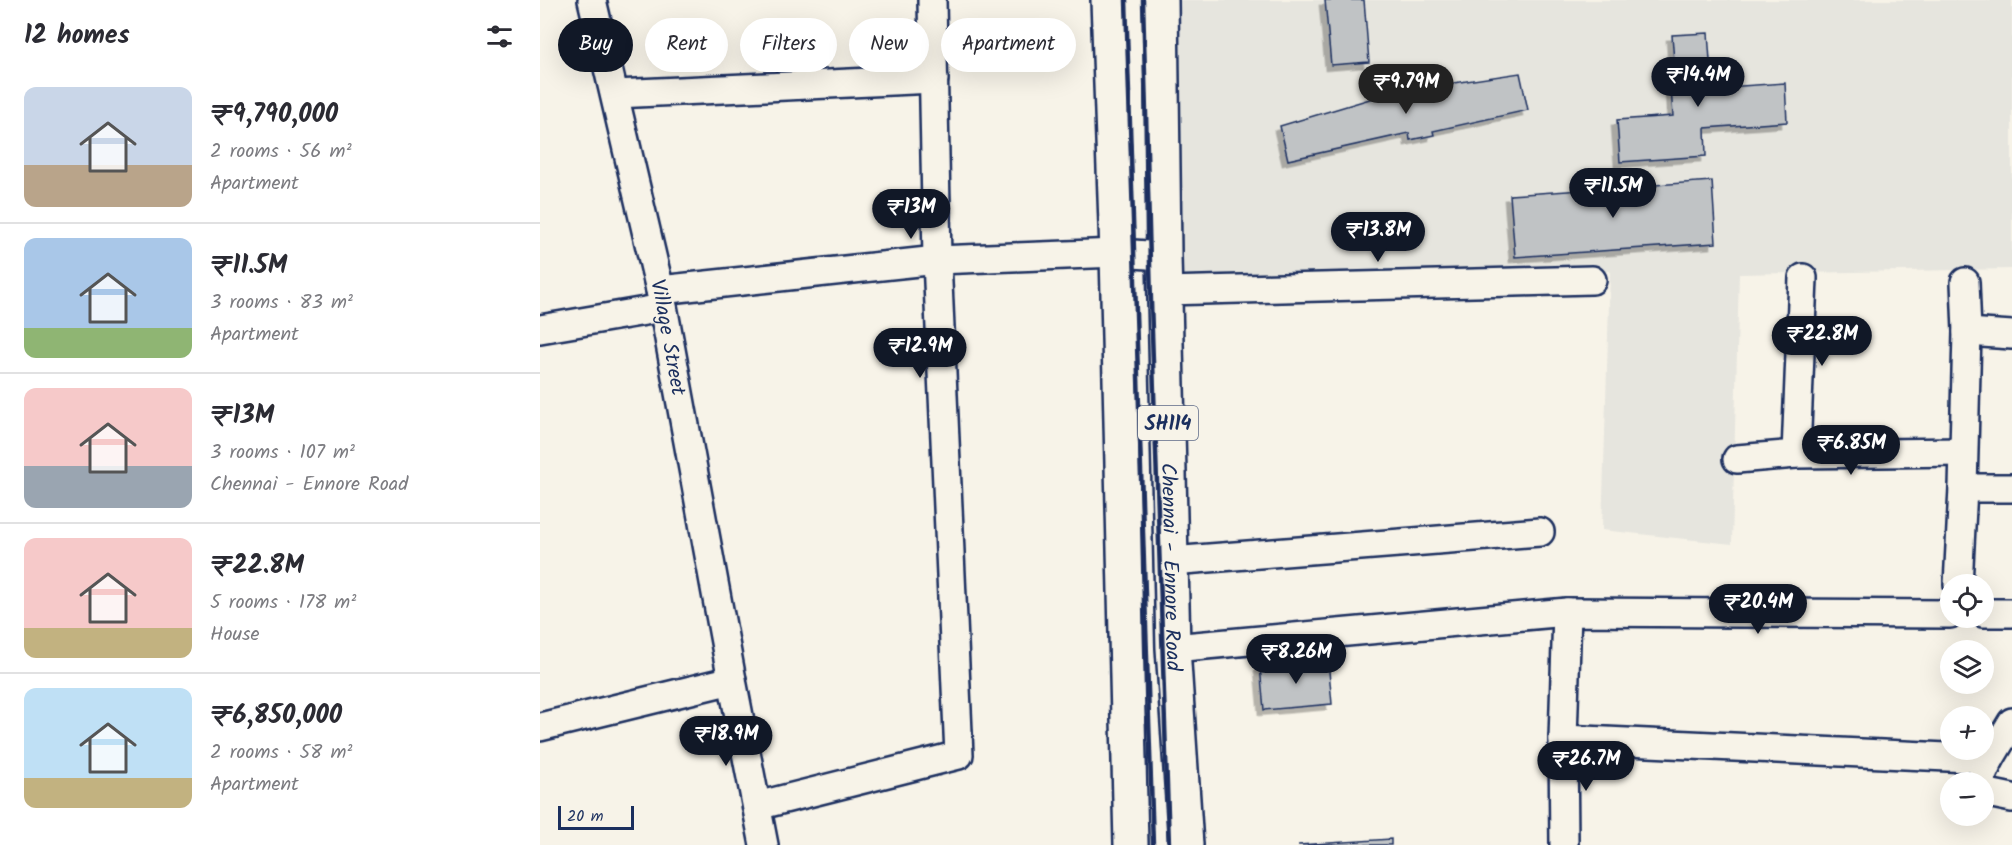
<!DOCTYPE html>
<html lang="en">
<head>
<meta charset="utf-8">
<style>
	body { margin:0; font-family:Kalam,sans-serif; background:#f7f7f7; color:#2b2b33; height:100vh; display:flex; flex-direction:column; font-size:22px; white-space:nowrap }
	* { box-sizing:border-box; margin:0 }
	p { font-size:20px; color:#7c7c81 }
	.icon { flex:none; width:33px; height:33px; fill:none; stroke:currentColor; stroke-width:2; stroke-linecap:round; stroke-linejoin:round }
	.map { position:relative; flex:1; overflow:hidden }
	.sheet { display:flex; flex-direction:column; background:#fff; width:540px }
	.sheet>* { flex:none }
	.top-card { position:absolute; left:18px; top:18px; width:570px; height:54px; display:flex; gap:12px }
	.fabs { position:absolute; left:1400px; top:574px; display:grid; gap:12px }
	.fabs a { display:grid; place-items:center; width:54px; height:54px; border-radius:50%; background:#fff; box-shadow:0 6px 24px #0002; font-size:30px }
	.scale { position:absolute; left:18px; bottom:15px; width:76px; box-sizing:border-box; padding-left:6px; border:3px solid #1b2f5e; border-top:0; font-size:16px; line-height:21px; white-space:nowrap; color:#1b2f5e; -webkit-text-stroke:4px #f7f3e8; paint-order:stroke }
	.price { position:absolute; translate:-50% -51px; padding:0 14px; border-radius:21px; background:#111827; color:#fff; font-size:20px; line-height:39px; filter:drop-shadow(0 2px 3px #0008) }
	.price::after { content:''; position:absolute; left:50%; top:36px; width:18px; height:14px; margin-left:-9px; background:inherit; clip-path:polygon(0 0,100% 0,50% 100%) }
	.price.current { background:#222; color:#fff }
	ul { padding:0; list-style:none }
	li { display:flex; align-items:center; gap:18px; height:150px; padding:0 24px }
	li+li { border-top:2px solid #e1e1e2 }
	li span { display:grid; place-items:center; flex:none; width:168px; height:120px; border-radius:12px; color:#555 }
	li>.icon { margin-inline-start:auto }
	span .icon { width:72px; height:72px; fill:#fffc; stroke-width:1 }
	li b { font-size:26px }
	h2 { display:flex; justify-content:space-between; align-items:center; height:72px; padding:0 24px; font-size:26px }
	.tag { padding:0 21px; border-radius:27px; background:#fff; box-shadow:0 6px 24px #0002; font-size:21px; line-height:54px }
	.tag.current { background:#111827; color:#fff }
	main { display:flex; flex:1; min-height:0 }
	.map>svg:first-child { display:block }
	.built { fill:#e6e5de }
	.building { fill:#c0c3c5; stroke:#1b2f5e; stroke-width:1.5; filter:url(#shadow) }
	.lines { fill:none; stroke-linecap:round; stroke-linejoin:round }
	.minor-casing { stroke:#1b2f5e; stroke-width:32 }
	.major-casing { stroke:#1b2f5e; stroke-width:38 }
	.minor { stroke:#f7f3e8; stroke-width:27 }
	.major { stroke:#f7f3e8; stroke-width:33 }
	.rail { stroke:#1b2f5e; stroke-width:4.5 }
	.labels { text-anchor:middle; stroke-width:5; stroke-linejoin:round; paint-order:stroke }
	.shield { fill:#f7f3e8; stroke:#5d6a87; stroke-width:1.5 }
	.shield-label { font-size:20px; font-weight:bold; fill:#1b2f5e }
	.street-label { font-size:21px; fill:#1b2f5e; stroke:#f7f3e8 }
</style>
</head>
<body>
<main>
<section class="sheet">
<h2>12 homes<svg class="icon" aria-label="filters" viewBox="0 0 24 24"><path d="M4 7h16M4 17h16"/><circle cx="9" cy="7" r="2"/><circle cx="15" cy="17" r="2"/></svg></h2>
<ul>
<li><span style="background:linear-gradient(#c9d6e8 65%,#b9a48a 0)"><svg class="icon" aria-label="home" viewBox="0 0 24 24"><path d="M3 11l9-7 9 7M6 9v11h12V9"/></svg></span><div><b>₹9,790,000</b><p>2 rooms · 56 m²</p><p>Apartment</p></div></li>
<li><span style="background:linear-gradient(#a9c7e8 75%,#8fb573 0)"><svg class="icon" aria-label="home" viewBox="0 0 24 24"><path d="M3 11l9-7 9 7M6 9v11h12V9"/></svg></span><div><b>₹11.5M</b><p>3 rooms · 83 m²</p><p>Apartment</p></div></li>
<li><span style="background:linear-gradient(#f6c9c9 65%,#9aa5b1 0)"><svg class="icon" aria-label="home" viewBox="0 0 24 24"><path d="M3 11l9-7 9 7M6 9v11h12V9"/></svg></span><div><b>₹13M</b><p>3 rooms · 107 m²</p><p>Chennai - Ennore Road</p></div></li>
<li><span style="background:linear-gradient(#f6c9c9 75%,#c2b280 0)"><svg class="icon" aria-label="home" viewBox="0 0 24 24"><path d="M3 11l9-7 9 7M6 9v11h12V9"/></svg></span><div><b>₹22.8M</b><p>5 rooms · 178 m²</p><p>House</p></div></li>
<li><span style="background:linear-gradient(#bfe0f5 75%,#c2b280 0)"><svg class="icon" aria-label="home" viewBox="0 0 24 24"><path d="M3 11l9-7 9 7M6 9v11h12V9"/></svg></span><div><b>₹6,850,000</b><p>2 rooms · 58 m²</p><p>Apartment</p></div></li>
</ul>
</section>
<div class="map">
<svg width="1472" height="845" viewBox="0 0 1472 845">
	<defs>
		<filter id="shadow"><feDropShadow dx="-5.5" dy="5.5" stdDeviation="0" flood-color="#0004"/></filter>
	</defs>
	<rect width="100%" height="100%" fill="#f7f3e8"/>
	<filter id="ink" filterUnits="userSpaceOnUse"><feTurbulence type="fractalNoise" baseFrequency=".0167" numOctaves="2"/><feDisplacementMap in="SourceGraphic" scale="12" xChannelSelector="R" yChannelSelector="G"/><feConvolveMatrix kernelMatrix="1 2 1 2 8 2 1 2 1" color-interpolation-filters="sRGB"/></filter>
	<g filter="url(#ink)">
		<path class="built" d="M 640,0 L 1472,0 L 1472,269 L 1199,274 L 1192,544 L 1062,530 L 1070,271 L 642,276 Z"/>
		<path class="building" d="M 785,0 L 824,0 L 829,62 L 791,65 Z
			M 1168,33 L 1172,88 L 1245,83 L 1247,122 L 1165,128 L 1166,156 L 1080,162 L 1077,120 L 1133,116 L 1131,88 L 1136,88 L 1132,35 Z
			M 980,73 L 988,110 L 893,131 L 894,135 L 870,140 L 869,133 L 748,160 L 740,126 L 853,92 Z
			M 1172,181 L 1176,243 L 975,257 L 970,195 Z
			M 788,660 L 792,704 L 724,710 L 720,666 Z
			M 851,839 L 851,845 L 758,845 Z"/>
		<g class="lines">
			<g class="minor-casing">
				<g id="minor">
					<path id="s1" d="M 52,0 L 120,290 L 192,680 L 224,845"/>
					<path d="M 75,94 L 394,79"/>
					<path d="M 120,290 L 397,260 L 577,253 L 624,256"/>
					<path d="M 625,291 L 1052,280"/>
					<path d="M 0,329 L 123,308"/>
					<path d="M 1427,332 L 1472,335"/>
					<path d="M 1256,454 L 1263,278"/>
					<path d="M 1197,459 L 1256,454 L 1423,452"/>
					<path d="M 1423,488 L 1472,488"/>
					<path d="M 631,561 L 1000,532"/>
					<path d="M 1418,585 L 1423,488 L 1427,332 L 1425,282"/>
					<path d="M 1443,613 L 1472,613"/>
					<path d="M 633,648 L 1027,612 L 1410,614"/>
					<path d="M 0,727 L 192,680"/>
					<path d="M 1023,739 L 1450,759"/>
					<path d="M 1439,783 L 1450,759 L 1472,722"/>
					<path d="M 1443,792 L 1472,798"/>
					<path d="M 217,806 L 419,755 L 397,260 L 392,0"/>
					<path d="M 1024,845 L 1023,739 L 1027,612"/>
				</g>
			</g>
			<g class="major-casing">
				<g id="major">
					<path d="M 568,0 L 577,253 L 591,845"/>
					<path id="s2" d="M 621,0 L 624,256 L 633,648 L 646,845"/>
				</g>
			</g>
			<use href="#minor" class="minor"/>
			<use href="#major" class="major"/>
			<path class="rail" d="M 586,0 L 613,845
				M 603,0 L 611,301 L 629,845"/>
		</g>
	</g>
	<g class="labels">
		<rect class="shield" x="598" y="406" width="60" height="34" rx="4.5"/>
		<g class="shield-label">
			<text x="628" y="430">SH114</text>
		</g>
		<g class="street-label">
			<text dy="7" stroke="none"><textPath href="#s1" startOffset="346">Village Street</textPath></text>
			<text dy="7" stroke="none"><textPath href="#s2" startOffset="567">Chennai - Ennore Road</textPath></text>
		</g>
	</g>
</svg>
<div class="fabs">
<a><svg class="icon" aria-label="locate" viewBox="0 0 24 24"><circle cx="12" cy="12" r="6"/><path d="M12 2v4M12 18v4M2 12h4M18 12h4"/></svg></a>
<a><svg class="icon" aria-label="layers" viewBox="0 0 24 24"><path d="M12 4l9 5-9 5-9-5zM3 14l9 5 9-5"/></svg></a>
<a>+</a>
<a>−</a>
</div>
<div class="scale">20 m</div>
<b class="price" style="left:1158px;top:108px">₹14.4M</b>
<b class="price current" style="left:866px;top:115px">₹9.79M</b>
<b class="price" style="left:1073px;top:219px">₹11.5M</b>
<b class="price" style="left:371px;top:240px">₹13M</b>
<b class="price" style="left:838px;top:263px">₹13.8M</b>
<b class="price" style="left:1282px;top:367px">₹22.8M</b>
<b class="price" style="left:380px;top:379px">₹12.9M</b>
<b class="price" style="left:1311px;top:476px">₹6.85M</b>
<b class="price" style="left:1218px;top:635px">₹20.4M</b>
<b class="price" style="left:756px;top:685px">₹8.26M</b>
<b class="price" style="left:186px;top:767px">₹18.9M</b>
<b class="price" style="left:1046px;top:792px">₹26.7M</b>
<div class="top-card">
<a class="tag current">Buy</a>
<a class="tag">Rent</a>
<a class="tag">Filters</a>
<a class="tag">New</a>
<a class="tag">Apartment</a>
</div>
</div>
</main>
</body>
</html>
